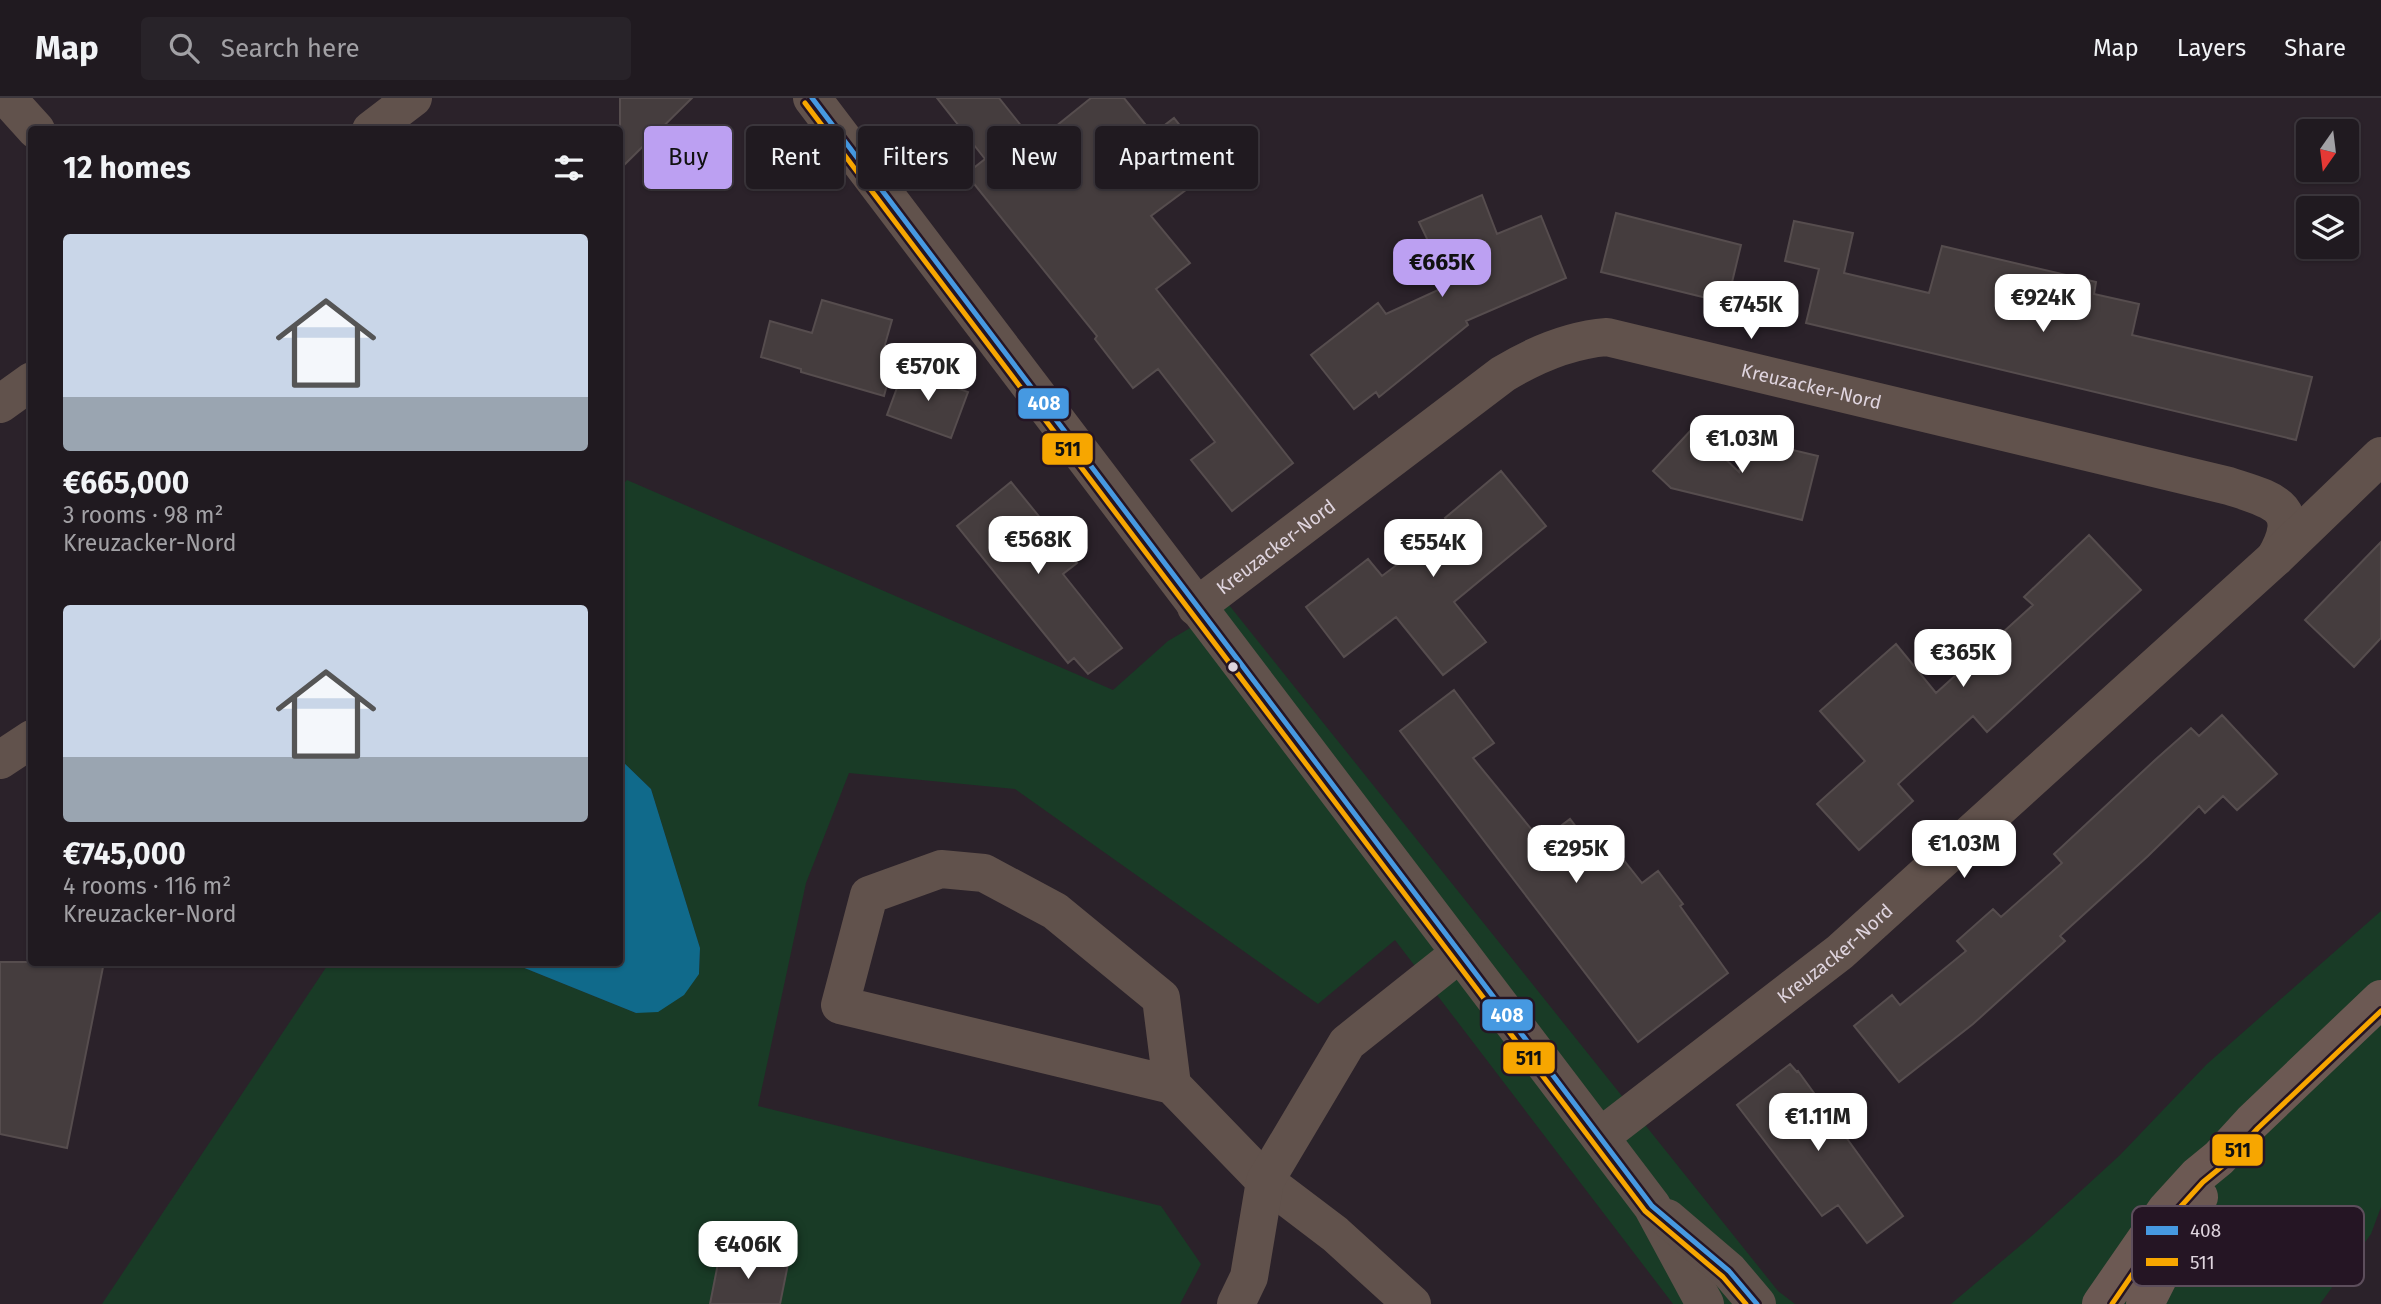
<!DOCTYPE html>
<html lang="en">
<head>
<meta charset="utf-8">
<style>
	body { margin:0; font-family:"Fira Sans",sans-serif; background:#282329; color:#f1f3f6; height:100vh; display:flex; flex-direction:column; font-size:26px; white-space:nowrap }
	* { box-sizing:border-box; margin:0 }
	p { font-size:23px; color:#a2a1a5 }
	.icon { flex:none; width:38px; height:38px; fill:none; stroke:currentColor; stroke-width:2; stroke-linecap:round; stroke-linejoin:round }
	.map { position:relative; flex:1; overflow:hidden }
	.details { position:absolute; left:28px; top:28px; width:595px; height:840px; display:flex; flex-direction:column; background:#201a20; border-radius:7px; box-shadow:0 2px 5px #0004,0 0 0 2px #3d383e }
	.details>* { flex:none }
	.guide { position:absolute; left:644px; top:28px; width:665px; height:63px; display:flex; gap:14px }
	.needle { width:46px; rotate:194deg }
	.controls { position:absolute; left:2296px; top:21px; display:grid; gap:14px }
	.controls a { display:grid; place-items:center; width:63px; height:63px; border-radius:7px; background:#201a20; box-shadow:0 2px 5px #0004,0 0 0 2px #3d383e; font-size:35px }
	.price { position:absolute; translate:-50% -60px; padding:0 16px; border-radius:14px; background:#fff; color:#222; font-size:23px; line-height:46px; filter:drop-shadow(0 2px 4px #0008) }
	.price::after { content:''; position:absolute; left:50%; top:42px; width:21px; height:16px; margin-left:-10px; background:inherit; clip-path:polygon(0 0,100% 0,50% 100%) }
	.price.current { background:#bca0f2; color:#111 }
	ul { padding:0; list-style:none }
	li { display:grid; align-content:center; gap:14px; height:371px; padding:0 35px }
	li span { display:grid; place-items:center; height:217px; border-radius:7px; color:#555 }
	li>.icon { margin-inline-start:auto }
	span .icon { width:126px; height:126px; fill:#fffc; stroke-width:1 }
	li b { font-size:30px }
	h2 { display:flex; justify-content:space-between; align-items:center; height:84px; padding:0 35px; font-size:30px }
	.pill { padding:0 24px; border-radius:7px; background:#201a20; box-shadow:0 2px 5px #0004,0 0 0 2px #3d383e; font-size:24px; line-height:63px }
	.pill.current { background:#bca0f2; color:#111 }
	header { display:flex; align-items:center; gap:42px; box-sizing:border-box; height:98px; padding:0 35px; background:#201a20; border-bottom:2px solid #3d383e }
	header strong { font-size:33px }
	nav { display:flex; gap:38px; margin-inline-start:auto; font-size:24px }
	.search { width:490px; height:63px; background:#282329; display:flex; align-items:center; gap:18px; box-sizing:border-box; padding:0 24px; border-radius:7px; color:#a2a1a5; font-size:26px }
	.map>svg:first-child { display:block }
	.green { fill:#193b26 }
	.water { fill:#106a8b }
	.building { fill:#453d3e; stroke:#564d4e; stroke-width:2 }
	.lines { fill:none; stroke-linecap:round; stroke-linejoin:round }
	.minor { stroke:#61524c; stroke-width:38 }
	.major { stroke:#6c5953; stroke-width:38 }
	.bus-1-casing { stroke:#251524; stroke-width:10 }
	.bus-2-casing { stroke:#251524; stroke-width:10 }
	.bus-1 { stroke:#4699e1; stroke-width:5 }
	.bus-2 { stroke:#f7a600; stroke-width:5 }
	.bus-dot { fill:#dfd4de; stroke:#251524; stroke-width:2.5 }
	.labels { text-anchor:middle; stroke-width:7; stroke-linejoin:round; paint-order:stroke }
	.street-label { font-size:19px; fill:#dfd4de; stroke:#251524 }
	.key { fill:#251524; stroke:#5d4e5c; stroke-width:2 }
	.key-label { font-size:19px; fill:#dfd4de }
	.line-badge { stroke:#251524; stroke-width:2.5 }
	.badge-label { font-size:19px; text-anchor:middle; font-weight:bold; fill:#fff }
	.pale-badge-label { font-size:19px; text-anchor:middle; font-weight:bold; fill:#111 }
</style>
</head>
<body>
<header>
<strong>Map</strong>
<div class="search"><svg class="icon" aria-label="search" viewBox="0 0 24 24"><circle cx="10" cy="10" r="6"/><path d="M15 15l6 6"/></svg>Search here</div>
<nav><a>Map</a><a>Layers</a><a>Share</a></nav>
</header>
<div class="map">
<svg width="2381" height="1206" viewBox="0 0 2381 1206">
	<rect width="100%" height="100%" fill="#2b222a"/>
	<path class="green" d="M 627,382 L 1113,592 L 1168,543 L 1229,507 L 1778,1193 L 1795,1206 L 1673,1206 L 1395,842 L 1318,906 L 1015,691 L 849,675 L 806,785 L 758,1008 L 1161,1108 L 1201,1166 L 1180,1206 L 102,1206 L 329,865 L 512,865 L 636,915 L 699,876 L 700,850 L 651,691 L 620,661 L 620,389 Z
		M 2381,813 L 2381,1109 L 2371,1136 L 2320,1206 L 1951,1206 L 2034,1136 L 2120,1057 L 2207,966 Z"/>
	<path class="water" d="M 620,661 L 651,691 L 700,850 L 699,876 L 684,897 L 658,914 L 636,915 L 512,865 L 620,864 Z"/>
	<path class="building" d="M 620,0 L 692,0 L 620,71 Z
		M 937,0 L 999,0 L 1035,45 L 1091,0 L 1124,0 L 1153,36 L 1174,20 L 1214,71 L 1151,118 L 1190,165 L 1156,191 L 1293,365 L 1232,413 L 1191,362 L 1215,344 L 1158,271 L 1133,290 L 1095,241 L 1097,238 L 966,76 L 985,61 Z
		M 1482,97 L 1497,136 L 1541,118 L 1566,180 L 1466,223 L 1468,227 L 1379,299 L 1376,294 L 1354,311 L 1311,257 L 1378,205 L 1386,216 L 1449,187 L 1419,124 Z
		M 1616,115 L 1741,147 L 1727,205 L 1601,174 Z
		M 1794,123 L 1853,135 L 1844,175 L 1929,195 L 1942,148 L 2096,184 L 2094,196 L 2139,206 L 2132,237 L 2312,279 L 2296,342 L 1806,225 L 1819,171 L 1785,163 Z
		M 822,202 L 892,222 L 884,250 L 896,253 L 884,298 L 801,274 L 801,271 L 761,259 L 770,223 L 812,235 Z
		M 904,271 L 968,294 L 951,340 L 887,317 Z
		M 1693,330 L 1739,374 L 1747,341 L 1818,358 L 1802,422 L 1671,390 L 1653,373 Z
		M 1501,373 L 1546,428 L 1454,504 L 1486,544 L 1443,577 L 1396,519 L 1344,559 L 1306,509 L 1368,461 L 1382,478 L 1450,427 L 1445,420 Z
		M 1011,384 L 1077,465 L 1063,476 L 1122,550 L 1088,576 L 1074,560 L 1068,565 L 957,428 Z
		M 2089,437 L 2141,492 L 1987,634 L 1973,618 L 1898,686 L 1913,703 L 1859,752 L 1817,706 L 1865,663 L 1820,613 L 1896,546 L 1936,595 L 2033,507 L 2024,499 Z
		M 2381,444 L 2381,540 L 2354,569 L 2305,522 Z
		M 1454,592 L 1494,645 L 1473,660 L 1541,743 L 1570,721 L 1597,756 L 1611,746 L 1642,785 L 1658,773 L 1683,806 L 1680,808 L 1728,875 L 1638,944 L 1400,633 Z
		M 2222,617 L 2277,676 L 2237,712 L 2223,698 L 2205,715 L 2199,708 L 2148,758 L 2060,838 L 2065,843 L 1973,926 L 1899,984 L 1854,928 L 1892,897 L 1900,907 L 1966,853 L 1957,843 L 1993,811 L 2001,819 L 2062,765 L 2054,756 L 2155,662 L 2191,630 L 2199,638 Z
		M 0,864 L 104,864 L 67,1050 L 0,1036 Z
		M 1790,966 L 1797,974 L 1798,973 L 1903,1118 L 1867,1145 L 1838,1107 L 1822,1118 L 1737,1007 Z
		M 720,1155 L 744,1160 L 746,1155 L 788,1166 L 780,1206 L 710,1206 Z"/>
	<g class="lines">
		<g class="minor">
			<path d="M 7,0 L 36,32"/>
			<path d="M 812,0 L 1652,1108 L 1705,1206"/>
			<path d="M 371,32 L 413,0"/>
			<path d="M 0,306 L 32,283"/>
			<path id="s1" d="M 1196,509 L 1503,276 C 1536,256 1569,242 1607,239 L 2229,388 C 2272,402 2305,408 2275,460"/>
			<path d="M 0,662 L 32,641"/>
			<path d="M 1172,987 L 1161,900 L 1055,813 L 984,775 L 941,771 L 869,797 L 840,907 L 1172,987 L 1265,1083 L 1335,1136 L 1412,1206"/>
			<path id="s2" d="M 1600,1039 L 1840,854 L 2275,460 L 2381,358"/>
			<path d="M 1667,1120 L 1729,1173 L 1757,1206"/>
			<path d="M 1236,1206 L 1249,1179 L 1265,1083 L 1347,945 L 1460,855"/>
		</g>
		<path class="major" d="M 2101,1206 L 2166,1112 L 2197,1078 L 2219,1060 L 2252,1024 L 2381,901
			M 2145,1206 L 2199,1099"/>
		<g class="bus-1-casing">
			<path id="bus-1" d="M 812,0 L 1652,1108 L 1729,1173 L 1757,1206"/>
		</g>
		<g class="bus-2-casing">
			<path id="bus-2" d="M 805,5 L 1645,1113 L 1723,1179 L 1746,1206
				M 2112,1206 L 2173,1117 L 2203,1084 L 2225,1066 L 2258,1030 L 2381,913"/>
		</g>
		<use href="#bus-1" class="bus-1"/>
		<use href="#bus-2" class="bus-2"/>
	</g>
	<circle class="bus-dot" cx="1233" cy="569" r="6"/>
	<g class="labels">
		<g class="street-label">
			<text dy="7" stroke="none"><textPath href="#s1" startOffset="707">Kreuzacker-Nord</textPath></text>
			<text dy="7" stroke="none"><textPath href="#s1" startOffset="100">Kreuzacker-Nord</textPath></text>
			<text dy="7" stroke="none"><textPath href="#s2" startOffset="298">Kreuzacker-Nord</textPath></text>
		</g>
	</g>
	<rect x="2132" y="1108" width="232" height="80" rx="10" class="key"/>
	<rect x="2146" y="1128" width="32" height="9" fill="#4699e1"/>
	<rect x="2146" y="1160" width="32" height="8" fill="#f7a600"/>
	<g class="key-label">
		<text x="2190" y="1139">408</text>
		<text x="2190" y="1171">511</text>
	</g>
	<g class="line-badge">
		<rect x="1017" y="289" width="53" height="33" rx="7" fill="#4699e1"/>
		<rect x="1041" y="334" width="53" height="34" rx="7" fill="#f7a600"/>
		<rect x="1481" y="900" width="53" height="34" rx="7" fill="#4699e1"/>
		<rect x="1502" y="943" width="54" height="34" rx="7" fill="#f7a600"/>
		<rect x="2211" y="1035" width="53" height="34" rx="7" fill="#f7a600"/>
	</g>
	<g class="badge-label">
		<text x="1044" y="312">408</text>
		<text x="1507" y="924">408</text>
	</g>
	<g class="pale-badge-label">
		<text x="1068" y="358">511</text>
		<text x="1529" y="967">511</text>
		<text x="2238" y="1059">511</text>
	</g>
</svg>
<div class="controls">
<a><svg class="needle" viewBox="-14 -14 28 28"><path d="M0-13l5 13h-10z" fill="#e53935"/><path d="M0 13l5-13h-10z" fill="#a2a1a5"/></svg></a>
<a><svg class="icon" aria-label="layers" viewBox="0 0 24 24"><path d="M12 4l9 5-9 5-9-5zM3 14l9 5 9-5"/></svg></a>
</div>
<b class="price current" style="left:1442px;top:201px">€665K</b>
<b class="price" style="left:2043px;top:236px">€924K</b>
<b class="price" style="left:1751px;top:243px">€745K</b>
<b class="price" style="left:928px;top:305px">€570K</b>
<b class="price" style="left:1742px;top:377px">€1.03M</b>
<b class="price" style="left:1038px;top:478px">€568K</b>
<b class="price" style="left:1433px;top:481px">€554K</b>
<b class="price" style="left:1963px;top:591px">€365K</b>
<b class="price" style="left:1964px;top:782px">€1.03M</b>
<b class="price" style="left:1576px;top:787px">€295K</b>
<b class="price" style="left:1818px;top:1055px">€1.11M</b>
<b class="price" style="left:748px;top:1183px">€406K</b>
<div class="guide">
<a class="pill current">Buy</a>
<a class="pill">Rent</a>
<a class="pill">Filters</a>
<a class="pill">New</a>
<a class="pill">Apartment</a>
</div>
<section class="details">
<h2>12 homes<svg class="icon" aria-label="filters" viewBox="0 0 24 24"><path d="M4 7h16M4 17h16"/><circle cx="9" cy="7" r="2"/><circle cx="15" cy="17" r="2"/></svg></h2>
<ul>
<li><span style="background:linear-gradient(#c9d6e8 75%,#9aa5b1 0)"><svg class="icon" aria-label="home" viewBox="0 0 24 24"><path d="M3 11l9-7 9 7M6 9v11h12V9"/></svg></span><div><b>€665,000</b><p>3 rooms · 98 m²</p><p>Kreuzacker-Nord</p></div></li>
<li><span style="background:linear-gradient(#c9d6e8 70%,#9aa5b1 0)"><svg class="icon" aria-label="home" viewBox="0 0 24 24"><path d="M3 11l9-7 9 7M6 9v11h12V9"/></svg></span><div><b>€745,000</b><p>4 rooms · 116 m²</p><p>Kreuzacker-Nord</p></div></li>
</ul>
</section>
</div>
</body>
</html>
